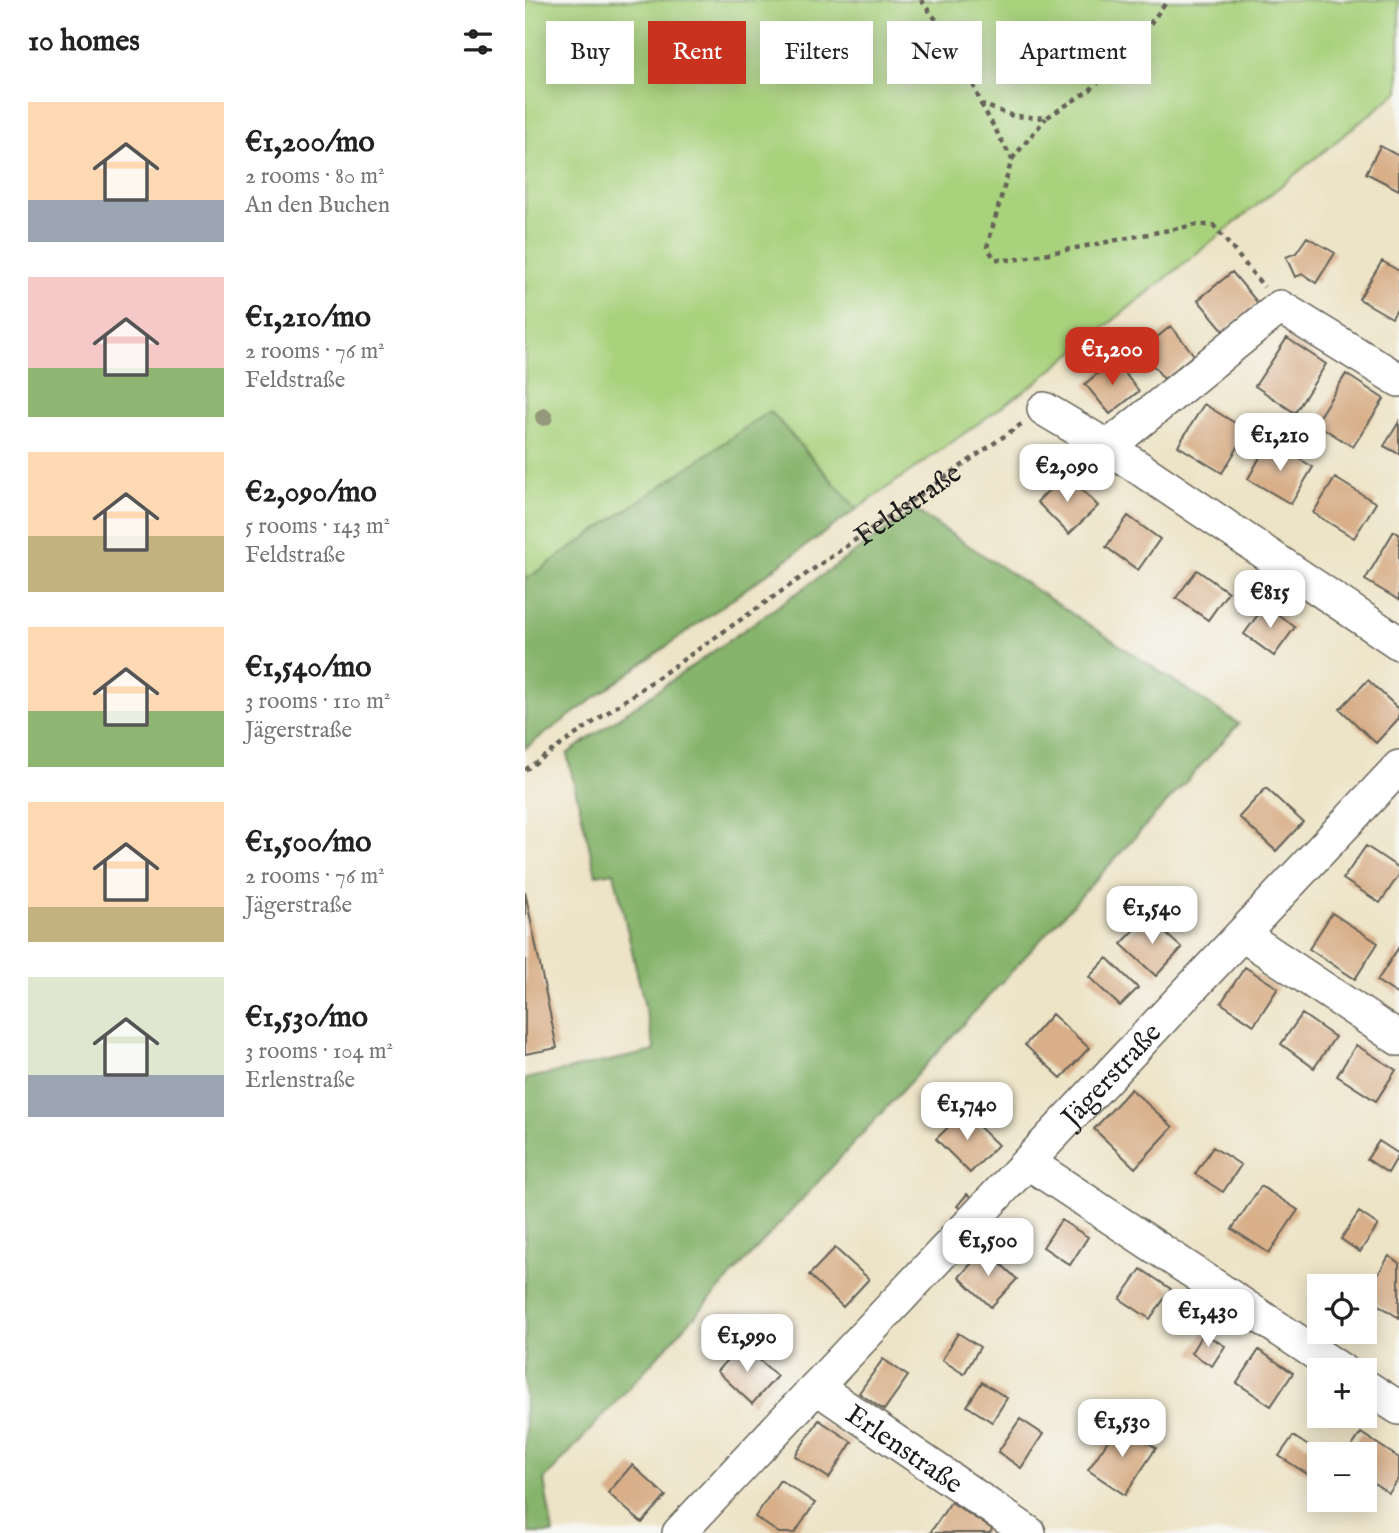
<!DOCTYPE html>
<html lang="en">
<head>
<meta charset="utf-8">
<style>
	body { margin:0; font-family:"IM FELL English",serif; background:#f6f6f6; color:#222; height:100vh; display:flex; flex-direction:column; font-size:26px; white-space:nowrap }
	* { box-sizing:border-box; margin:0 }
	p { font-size:23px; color:#767676 }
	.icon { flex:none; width:38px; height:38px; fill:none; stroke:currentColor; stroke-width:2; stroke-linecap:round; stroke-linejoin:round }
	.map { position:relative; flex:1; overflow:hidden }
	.panel { display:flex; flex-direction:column; background:#fff; width:525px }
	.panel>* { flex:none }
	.banner { position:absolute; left:21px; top:21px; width:665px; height:63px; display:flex; gap:14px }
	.buttons { position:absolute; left:782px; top:1274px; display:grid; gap:14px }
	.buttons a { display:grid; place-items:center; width:70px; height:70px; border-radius:0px; background:#fff; box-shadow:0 4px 18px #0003; font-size:35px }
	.price { position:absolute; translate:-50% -60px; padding:0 16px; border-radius:14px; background:#fff; color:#222; font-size:23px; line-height:46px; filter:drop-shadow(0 2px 4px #0008) }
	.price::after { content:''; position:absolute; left:50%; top:42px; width:21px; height:16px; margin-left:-10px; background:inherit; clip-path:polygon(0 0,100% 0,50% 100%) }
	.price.active { background:#c8321e; color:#fff }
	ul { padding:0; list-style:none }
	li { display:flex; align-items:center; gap:21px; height:175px; padding:0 28px }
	li span { display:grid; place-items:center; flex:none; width:196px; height:140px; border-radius:0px; color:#555 }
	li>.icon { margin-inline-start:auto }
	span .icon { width:84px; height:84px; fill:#fffc; stroke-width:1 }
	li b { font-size:30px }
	h2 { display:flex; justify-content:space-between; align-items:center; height:84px; padding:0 28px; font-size:30px }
	.tag { padding:0 24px; border-radius:0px; background:#fff; box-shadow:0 4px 18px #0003; font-size:24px; line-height:63px }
	.tag.active { background:#c8321e; color:#fff }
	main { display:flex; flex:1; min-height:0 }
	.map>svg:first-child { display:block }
	.green { fill:#a9d27d; stroke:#62774c; stroke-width:2 }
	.forest { fill:#86b46c; stroke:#516844; stroke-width:2 }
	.building { fill:#d8af89 }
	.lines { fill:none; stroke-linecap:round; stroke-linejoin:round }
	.minor-casing { stroke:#656258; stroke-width:36 }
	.path { stroke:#656258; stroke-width:4.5; stroke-dasharray:5 5; stroke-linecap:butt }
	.minor { stroke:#fff; stroke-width:33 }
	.tree { fill:#95997b }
	.labels { text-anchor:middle; stroke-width:5; stroke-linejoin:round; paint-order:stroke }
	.street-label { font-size:28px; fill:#1c1c1c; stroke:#f6f6f2 }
</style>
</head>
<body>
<main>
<section class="panel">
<h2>10 homes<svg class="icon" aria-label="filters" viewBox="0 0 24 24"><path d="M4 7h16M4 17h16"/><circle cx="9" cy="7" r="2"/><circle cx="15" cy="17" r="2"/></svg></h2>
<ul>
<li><span style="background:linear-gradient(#ffd9b3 70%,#9aa5b1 0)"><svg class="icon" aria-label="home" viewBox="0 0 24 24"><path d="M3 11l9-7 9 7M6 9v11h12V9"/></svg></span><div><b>€1,200/mo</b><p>2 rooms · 80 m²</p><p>An den Buchen</p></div></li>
<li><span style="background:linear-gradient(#f6c9c9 65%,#8fb573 0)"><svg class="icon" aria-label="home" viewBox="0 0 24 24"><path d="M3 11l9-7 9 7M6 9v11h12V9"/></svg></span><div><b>€1,210/mo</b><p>2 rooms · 76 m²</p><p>Feldstraße</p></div></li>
<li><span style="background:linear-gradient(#ffd9b3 60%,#c2b280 0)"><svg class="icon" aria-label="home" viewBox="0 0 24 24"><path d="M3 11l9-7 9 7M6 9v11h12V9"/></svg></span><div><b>€2,090/mo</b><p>5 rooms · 143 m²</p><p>Feldstraße</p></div></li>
<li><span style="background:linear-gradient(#ffd9b3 60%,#8fb573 0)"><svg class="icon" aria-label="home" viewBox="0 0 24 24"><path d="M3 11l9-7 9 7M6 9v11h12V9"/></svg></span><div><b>€1,540/mo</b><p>3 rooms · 110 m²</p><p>Jägerstraße</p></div></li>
<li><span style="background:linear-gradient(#ffd9b3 75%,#c2b280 0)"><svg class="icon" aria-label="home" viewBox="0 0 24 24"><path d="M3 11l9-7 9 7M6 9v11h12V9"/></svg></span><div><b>€1,500/mo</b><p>2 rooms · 76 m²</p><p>Jägerstraße</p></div></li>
<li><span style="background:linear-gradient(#dfe7d0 70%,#9aa5b1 0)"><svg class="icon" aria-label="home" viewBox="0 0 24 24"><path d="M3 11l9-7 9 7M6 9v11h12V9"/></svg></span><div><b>€1,530/mo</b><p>3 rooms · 104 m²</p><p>Erlenstraße</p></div></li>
</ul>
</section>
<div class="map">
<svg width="874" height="1533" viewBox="0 0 874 1533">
	<rect width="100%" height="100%" fill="#f6f6f2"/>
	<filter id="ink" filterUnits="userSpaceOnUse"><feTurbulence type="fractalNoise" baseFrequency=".0143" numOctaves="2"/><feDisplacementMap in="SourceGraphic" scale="14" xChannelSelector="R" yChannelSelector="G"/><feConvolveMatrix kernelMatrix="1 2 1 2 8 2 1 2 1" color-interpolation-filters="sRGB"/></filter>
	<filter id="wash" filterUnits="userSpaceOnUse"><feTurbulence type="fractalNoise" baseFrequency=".00686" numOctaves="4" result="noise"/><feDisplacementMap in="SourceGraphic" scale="28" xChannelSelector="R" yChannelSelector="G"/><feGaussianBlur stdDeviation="1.57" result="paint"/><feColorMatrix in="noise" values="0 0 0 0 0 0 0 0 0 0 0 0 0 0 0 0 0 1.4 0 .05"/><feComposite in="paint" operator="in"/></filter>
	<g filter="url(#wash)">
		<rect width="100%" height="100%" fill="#ede3c6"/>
		<path class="green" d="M 0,0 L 874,0 L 874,91 L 509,384 L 332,509 L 245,411 L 0,580 Z"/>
		<path class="forest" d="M 245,411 L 332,509 L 0,748 L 0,580 Z
			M 390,510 L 714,724 L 19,1480 L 28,1533 L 4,1533 L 0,1493 L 0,1079 L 130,1051 L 89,872 L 71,875 L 42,754 Z"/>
		<g id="blocks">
			<path class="building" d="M 855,146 L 874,156 L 874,190 L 841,173 Z
				M 782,237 L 810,253 L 791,283 L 778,274 L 770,277 L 761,257 L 771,253 Z
				M 857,261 L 874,271 L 874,306 L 867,318 L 834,299 Z
				M 707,272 L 733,303 L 699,331 L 673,300 Z
				M 646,326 L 669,355 L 639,379 L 616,350 Z
				M 762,338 L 801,364 L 770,413 L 730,386 Z
				M 589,360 L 614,391 L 585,414 L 560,384 Z
				M 821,374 L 859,399 L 828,447 L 790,423 Z
				M 679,404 L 723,431 L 697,473 L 653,446 Z
				M 874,422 L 874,454 L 859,446 Z
				M 744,441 L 788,467 L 766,504 L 723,479 Z
				M 541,473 L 573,506 L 544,534 L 512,502 Z
				M 810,478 L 851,503 L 829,538 L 788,513 Z
				M 603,516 L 635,539 L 613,570 L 581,547 Z
				M 869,531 L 874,534 L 874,600 L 840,580 Z
				M 672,570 L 703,592 L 683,620 L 651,598 Z
				M 740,605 L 770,627 L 749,656 L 719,634 Z
				M 843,680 L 874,709 L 874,718 L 851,743 L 815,709 Z
				M 741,788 L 778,822 L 751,851 L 714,817 Z
				M 841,846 L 874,868 L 874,875 L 855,903 L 818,879 Z
				M 0,892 L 32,1048 L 0,1054 Z
				M 807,913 L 853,943 L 830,979 L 784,949 Z
				M 622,917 L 657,948 L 631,976 L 596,944 Z
				M 874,947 L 874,995 L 852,981 Z
				M 582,958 L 613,988 L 595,1006 L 564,977 Z
				M 720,967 L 753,988 L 729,1025 L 696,1003 Z
				M 527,1014 L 564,1048 L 536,1078 L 500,1045 Z
				M 777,1014 L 810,1037 L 789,1068 L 756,1044 Z
				M 831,1045 L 871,1070 L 851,1101 L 812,1076 Z
				M 606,1089 L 648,1127 L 610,1168 L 569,1129 Z
				M 439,1112 L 473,1145 L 445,1173 L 411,1139 Z
				M 854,1141 L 874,1154 L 863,1173 L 842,1159 Z
				M 688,1147 L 716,1165 L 698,1192 L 670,1174 Z
				M 736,1186 L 773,1210 L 744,1253 L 707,1229 Z
				M 442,1194 L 452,1202 L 442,1214 L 432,1206 Z
				M 834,1212 L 853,1225 L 835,1252 L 816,1239 Z
				M 536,1220 L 563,1237 L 545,1265 L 518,1247 Z
				M 310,1248 L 344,1279 L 318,1307 L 284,1275 Z
				M 460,1249 L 492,1279 L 466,1307 L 434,1277 Z
				M 864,1256 L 874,1263 L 874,1318 L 840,1296 Z
				M 616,1269 L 646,1289 L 625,1319 L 595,1299 Z
				M 433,1333 L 455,1347 L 439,1374 L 417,1360 Z
				M 678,1333 L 700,1346 L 687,1366 L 666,1353 Z
				M 217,1344 L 252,1376 L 227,1404 L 192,1371 Z
				M 734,1350 L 768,1373 L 746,1406 L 712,1383 Z
				M 358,1359 L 383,1376 L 359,1410 L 334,1393 Z
				M 457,1382 L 482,1398 L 467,1422 L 442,1406 Z
				M 495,1419 L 518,1434 L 496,1468 L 473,1452 Z
				M 294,1420 L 327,1442 L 304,1478 L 270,1456 Z
				M 594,1424 L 631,1448 L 600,1495 L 563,1470 Z
				M 836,1433 L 874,1458 L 874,1479 L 864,1493 L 840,1477 L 840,1454 L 822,1454 Z
				M 768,1436 L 794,1453 L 794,1465 L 787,1477 L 754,1456 Z
				M 107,1465 L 141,1496 L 117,1523 L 83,1493 Z
				M 255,1480 L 290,1503 L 270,1533 L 254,1533 L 230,1517 Z
				M 426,1502 L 467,1529 L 465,1533 L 405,1533 Z"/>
		</g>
	</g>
	<g filter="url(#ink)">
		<use href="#blocks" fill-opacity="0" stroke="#656258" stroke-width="2"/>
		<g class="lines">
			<g class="minor-casing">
				<g id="minor">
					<path d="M 519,409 L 583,447 L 874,643"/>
					<path d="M 583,447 L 755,307 L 874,380"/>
					<path d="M 718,935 L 874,1039"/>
					<path d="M 504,1163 L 816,1370"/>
					<path d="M 840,1386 L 874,1408"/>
					<path id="s2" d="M 291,1387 L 504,1533"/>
					<path id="s3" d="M 154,1533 L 874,767"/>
				</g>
			</g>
			<g class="path">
				<path d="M 396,0 L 436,53 L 456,104 L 488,116 L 521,118 L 565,90 L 603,53 L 643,0"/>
				<path d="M 456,104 L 487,159 L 462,247 L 470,259 L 488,260 L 670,225 L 688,225 L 739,287"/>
				<path d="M 487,159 L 521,118"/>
				<path id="s1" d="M 0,770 L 498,423"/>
			</g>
			<use href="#minor" class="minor"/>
		</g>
		<circle class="tree" cx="19" cy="417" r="9"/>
	</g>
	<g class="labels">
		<g class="street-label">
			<text dy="10" stroke="none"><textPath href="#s1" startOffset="466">Feldstraße</textPath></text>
			<text dy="10" stroke="none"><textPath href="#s3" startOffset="630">Jägerstraße</textPath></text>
			<text dy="10" stroke="none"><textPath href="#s2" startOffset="108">Erlenstraße</textPath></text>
		</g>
	</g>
</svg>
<div class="buttons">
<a><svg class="icon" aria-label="locate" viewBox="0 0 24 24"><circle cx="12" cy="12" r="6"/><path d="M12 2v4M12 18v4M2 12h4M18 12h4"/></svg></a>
<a>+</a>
<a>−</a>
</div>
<b class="price active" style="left:587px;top:387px">€1,200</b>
<b class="price" style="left:755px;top:473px">€1,210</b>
<b class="price" style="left:542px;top:504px">€2,090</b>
<b class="price" style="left:745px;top:630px">€815</b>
<b class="price" style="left:627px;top:946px">€1,540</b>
<b class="price" style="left:442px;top:1142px">€1,740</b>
<b class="price" style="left:463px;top:1278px">€1,500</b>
<b class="price" style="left:683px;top:1349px">€1,430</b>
<b class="price" style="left:222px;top:1374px">€1,990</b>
<b class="price" style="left:597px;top:1459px">€1,530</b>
<div class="banner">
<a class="tag">Buy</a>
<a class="tag active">Rent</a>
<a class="tag">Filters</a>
<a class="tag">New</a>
<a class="tag">Apartment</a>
</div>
</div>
</main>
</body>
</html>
